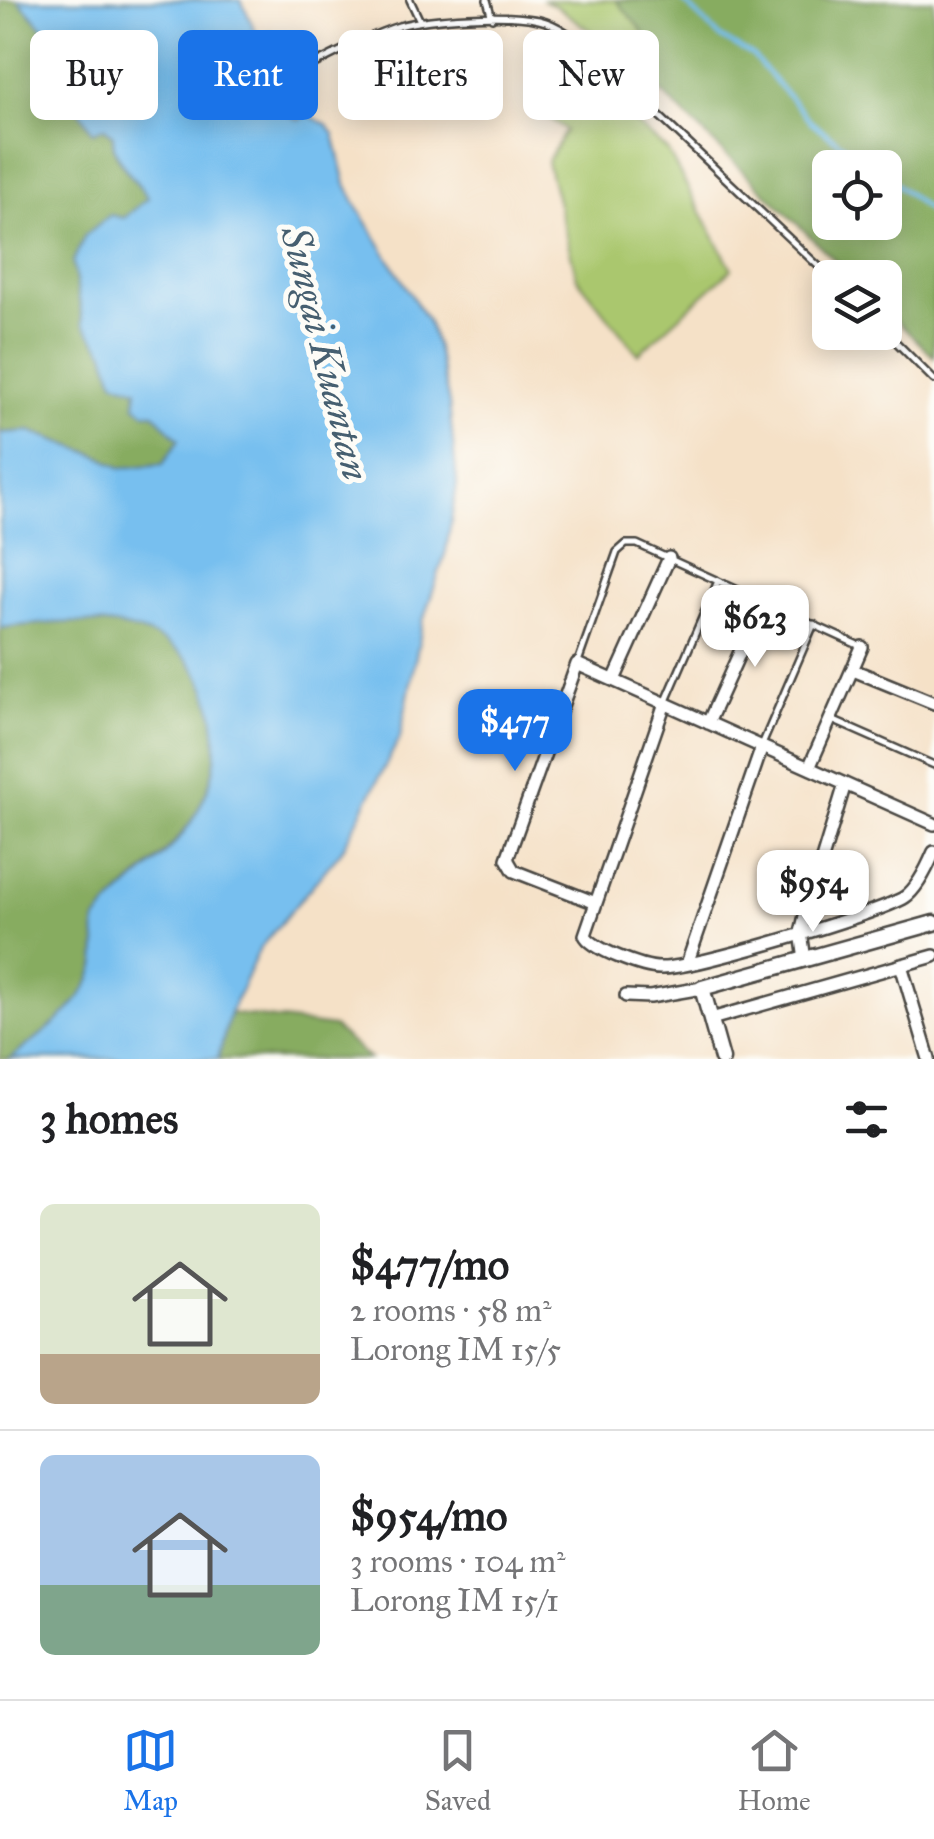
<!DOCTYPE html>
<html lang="en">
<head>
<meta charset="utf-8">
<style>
	body { margin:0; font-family:"IM FELL Great Primer",serif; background:#f2f2f2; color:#202124; height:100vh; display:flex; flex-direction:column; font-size:38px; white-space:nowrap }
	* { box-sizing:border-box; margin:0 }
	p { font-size:32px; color:#757577 }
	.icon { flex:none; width:55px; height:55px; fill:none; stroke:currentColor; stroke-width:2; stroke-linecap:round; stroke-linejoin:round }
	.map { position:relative; height:1059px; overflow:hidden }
	.details { display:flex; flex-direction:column; background:#fff; flex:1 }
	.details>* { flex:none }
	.banner { position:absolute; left:30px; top:30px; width:875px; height:90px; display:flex; gap:20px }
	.buttons { position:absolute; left:812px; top:150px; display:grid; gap:20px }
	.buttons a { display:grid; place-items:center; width:90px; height:90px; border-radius:15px; background:#fff; box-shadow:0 5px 25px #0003; font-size:50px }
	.price { position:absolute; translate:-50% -85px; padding:0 22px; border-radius:20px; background:#fff; color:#222; font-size:32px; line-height:65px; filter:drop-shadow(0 2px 5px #0008) }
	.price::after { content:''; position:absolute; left:50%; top:60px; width:30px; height:22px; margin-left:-15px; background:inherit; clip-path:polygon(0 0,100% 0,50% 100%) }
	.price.selected { background:#1a73e8; color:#fff }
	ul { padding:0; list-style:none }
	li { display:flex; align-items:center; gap:30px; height:250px; padding:0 40px }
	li+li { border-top:2px solid #e0e0e0 }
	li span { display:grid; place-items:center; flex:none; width:280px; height:200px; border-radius:15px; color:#555 }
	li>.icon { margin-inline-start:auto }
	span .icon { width:120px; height:120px; fill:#fffc; stroke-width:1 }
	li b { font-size:42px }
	h2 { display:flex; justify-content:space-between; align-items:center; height:120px; padding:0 40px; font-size:42px }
	.chip { padding:0 35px; border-radius:15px; background:#fff; box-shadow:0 5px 25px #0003; font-size:35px; line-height:90px }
	.chip.selected { background:#1a73e8; color:#fff }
	.menu { display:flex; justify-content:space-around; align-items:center; height:140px; border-top:2px solid #e0e0e0; background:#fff; font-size:28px; color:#757577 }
	.menu a { display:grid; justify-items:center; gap:5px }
	.menu .selected { color:#1a73e8 }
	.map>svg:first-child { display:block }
	.green { fill:#aac76e; stroke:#6a794c; stroke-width:2.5 }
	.forest { fill:#87ac61; stroke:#596c46; stroke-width:2.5; fill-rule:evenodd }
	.water { fill:#77bfef; stroke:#51758d; stroke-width:2.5 }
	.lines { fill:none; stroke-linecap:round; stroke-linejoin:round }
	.stream { stroke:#77bfef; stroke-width:4 }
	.service-casing { stroke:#494642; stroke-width:10 }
	.minor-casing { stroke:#494642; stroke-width:16 }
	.tertiary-casing { stroke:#494642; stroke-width:19 }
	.service { stroke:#fff; stroke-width:5 }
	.minor { stroke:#fff; stroke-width:11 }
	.tertiary { stroke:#fff; stroke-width:14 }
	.labels { text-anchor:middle; stroke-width:10; stroke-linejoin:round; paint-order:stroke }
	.water-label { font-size:40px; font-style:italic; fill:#465f70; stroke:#fdfcf7 }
</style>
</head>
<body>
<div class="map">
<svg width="934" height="1059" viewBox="0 0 934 1059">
	<rect width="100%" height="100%" fill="#fdfcf7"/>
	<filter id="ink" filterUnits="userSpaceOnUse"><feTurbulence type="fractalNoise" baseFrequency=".01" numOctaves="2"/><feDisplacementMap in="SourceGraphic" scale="20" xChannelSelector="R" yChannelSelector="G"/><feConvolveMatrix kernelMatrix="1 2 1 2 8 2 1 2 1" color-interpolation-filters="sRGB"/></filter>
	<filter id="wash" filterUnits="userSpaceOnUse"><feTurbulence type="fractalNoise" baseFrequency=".0048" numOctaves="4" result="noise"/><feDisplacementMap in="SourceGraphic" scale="40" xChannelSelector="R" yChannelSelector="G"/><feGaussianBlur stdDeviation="2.25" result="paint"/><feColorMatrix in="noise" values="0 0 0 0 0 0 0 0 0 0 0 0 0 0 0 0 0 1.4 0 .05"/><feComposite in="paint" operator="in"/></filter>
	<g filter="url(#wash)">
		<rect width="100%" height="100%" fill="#f5e1c7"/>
		<path class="green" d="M 542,0 L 616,0 L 644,32 L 636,57 L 623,55 L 555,5 Z
			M 561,61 L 667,150 L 732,269 L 638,354 L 577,278 L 547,162 L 566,130 L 538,110 Z"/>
		<path class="forest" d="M 0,0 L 18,0 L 49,34 L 58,75 L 83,93 L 85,102 L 80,112 L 92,131 L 104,127 L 113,136 C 111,162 136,178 149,199 L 73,262 L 83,324 L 105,352 L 114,381 L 138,389 L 179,440 L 163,464 L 121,468 L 99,456 L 30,431 L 0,433 Z
			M 616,0 L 934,0 L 934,357 L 885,310 L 885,278 L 852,277 L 623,55 L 636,56 L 643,32 ZM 830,168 L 885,168 L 885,222 L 830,222 Z
			M 67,620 C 99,623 134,624 163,640 C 230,678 230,772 187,827 C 161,862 123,886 96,920 C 93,936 100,951 95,967 C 84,1008 41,1034 10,1059 L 0,1059 L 0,628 Z
			M 230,1013 L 333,1027 L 370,1059 L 218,1059 Z"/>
		<path class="water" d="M 18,0 L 241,0 L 259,39 L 272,32 L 298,77 L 280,87 L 295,99 L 287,106 L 288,114 L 298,120 L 307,114 L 328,126 L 334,134 L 346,184 L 358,208 L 428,322 L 436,344 L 449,403 L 457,484 L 446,551 L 423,621 L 400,737 L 342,850 L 260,948 L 230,1013 L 218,1059 L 10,1059 C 41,1034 84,1008 95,967 C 100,951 93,936 96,920 C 125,885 167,860 191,822 C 212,788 220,760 214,721 C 199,611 85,617 0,628 L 0,433 L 30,431 L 99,456 L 121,468 L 163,464 L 179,440 L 154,413 L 146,413 L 135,405 L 137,389 L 114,381 L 105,352 L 83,324 L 73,262 L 85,235 L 110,215 L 124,218 L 148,198 C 136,178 112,162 113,135 L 104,127 L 93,132 L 80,112 L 85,102 L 83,93 L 58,75 L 49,34 Z"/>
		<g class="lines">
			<path class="stream" d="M 682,0 L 721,38 L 752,55 L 812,123 L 875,168
				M 885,175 L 934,215"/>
		</g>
	</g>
	<g filter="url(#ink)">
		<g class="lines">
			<g class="service-casing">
				<path id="service" d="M 410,0 L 420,21
					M 487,0 L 492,18
					M 272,57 L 285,79 C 318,63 366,36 399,26 C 431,17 507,13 539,20 C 562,25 580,43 598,58 L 831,278
					M 885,331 L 934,380
					M 578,662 L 617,552 L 626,544 L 637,544 L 860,646
					M 666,701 L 718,581
					M 832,720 L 934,765
					M 762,745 L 814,624"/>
			</g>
			<g class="minor-casing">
				<path id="minor" d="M 853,670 L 934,703
					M 614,680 L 669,558
					M 665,703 L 585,935 C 591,949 644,968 660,968 C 688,970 881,913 905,897 C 918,888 928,866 934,852
					M 708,723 L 763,601
					M 809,768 L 862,647
					M 596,903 L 514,871 L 507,859 L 577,664 L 934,824
					M 805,960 L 801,932 L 806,912 L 845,784
					M 687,964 L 762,747
					M 901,965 L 929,1059
					M 626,996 L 650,997 L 702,988
					M 711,1019 L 934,956"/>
			</g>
			<g class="tertiary-casing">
				<path id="tertiary" d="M 722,1059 L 702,988 L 934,923"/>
			</g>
			<use href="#service" class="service"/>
			<use href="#minor" class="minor"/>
			<use href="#tertiary" class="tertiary"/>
		</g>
	</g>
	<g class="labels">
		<g class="water-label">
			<text transform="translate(326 353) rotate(76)" y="14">Sungai Kuantan</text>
		</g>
	</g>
</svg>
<div class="buttons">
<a><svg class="icon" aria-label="locate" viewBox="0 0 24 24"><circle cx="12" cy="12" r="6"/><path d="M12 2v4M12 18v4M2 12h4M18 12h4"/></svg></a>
<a><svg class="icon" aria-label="layers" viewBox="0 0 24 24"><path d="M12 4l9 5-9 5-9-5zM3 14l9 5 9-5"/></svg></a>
</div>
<b class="price" style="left:755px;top:670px">$623</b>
<b class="price selected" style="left:515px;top:774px">$477</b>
<b class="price" style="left:813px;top:935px">$954</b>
<div class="banner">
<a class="chip">Buy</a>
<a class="chip selected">Rent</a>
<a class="chip">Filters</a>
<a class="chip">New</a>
</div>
</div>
<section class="details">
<h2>3 homes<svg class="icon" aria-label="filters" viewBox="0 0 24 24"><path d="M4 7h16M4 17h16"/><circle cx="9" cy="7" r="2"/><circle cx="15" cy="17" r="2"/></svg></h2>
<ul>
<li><span style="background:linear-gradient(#dfe7d0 75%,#b9a48a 0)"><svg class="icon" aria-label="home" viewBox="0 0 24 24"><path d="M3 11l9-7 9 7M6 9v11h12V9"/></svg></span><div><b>$477/mo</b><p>2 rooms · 58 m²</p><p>Lorong IM 15/5</p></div></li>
<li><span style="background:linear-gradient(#a9c7e8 65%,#7fa58c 0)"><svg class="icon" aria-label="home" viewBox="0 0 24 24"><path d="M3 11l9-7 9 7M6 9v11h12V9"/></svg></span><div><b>$954/mo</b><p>3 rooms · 104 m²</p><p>Lorong IM 15/1</p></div></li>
</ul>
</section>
<nav class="menu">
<a class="selected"><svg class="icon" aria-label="map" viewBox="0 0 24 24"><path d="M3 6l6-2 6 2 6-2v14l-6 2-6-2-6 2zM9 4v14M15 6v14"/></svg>Map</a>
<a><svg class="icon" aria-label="saved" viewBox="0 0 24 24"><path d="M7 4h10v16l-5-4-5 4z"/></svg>Saved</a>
<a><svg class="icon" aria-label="home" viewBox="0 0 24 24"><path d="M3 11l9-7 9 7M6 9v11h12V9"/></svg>Home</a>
</nav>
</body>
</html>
